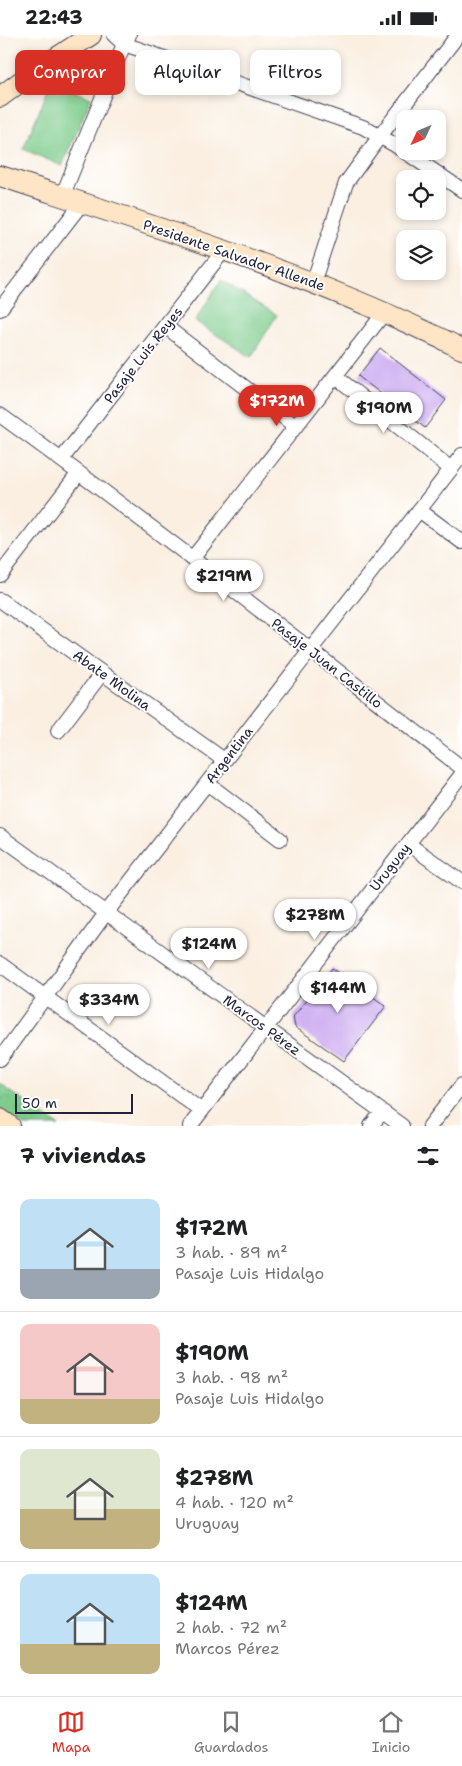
<!DOCTYPE html>
<html lang="es">
<head>
<meta charset="utf-8">
<style>
	body { margin:0; font-family:"Shantell Sans",sans-serif; background:#f6f6f6; color:#202124; height:100vh; display:flex; flex-direction:column; font-size:19px; white-space:nowrap }
	* { box-sizing:border-box; margin:0 }
	p { font-size:16px; color:#757577 }
	.icon { flex:none; width:28px; height:28px; fill:none; stroke:currentColor; stroke-width:2; stroke-linecap:round; stroke-linejoin:round }
	.map { position:relative; height:1091px; overflow:hidden }
	.panel { display:flex; flex-direction:column; background:#fff; flex:1 }
	.panel>* { flex:none }
	.hud { position:absolute; left:15px; top:15px; width:432px; height:45px; display:flex; gap:10px }
	.needle { width:32px; rotate:226deg }
	.tools { position:absolute; left:396px; top:75px; display:grid; gap:10px }
	.tools a { display:grid; place-items:center; width:50px; height:50px; border-radius:10px; background:#fff; box-shadow:0 2px 8px #0003; font-size:25px }
	.scale { position:absolute; left:15px; bottom:12px; width:118px; box-sizing:border-box; padding-left:5px; border:2px solid #22223b; border-top:0; font-size:14px; line-height:18px; white-space:nowrap; color:#22223b; -webkit-text-stroke:4px #fff; paint-order:stroke }
	.price { position:absolute; translate:-50% -42px; padding:0 11px; border-radius:18px; background:#fff; color:#222; font-size:16px; line-height:32px; filter:drop-shadow(0 1px 2px #0008) }
	.price::after { content:''; position:absolute; left:50%; top:30px; width:15px; height:11px; margin-left:-8px; background:inherit; clip-path:polygon(0 0,100% 0,50% 100%) }
	.price.selected { background:#d93025; color:#fff }
	ul { padding:0; list-style:none }
	li { display:flex; align-items:center; gap:15px; height:125px; padding:0 20px }
	li+li { border-top:1px solid #e0e0e0 }
	li span { display:grid; place-items:center; flex:none; width:140px; height:100px; border-radius:10px; color:#555 }
	li>.icon { margin-inline-start:auto }
	span .icon { width:60px; height:60px; fill:#fffc; stroke-width:1 }
	li b { font-size:21px }
	h2 { display:flex; justify-content:space-between; align-items:center; height:60px; padding:0 20px; font-size:21px }
	.chip { padding:0 18px; border-radius:10px; background:#fff; box-shadow:0 2px 8px #0003; font-size:18px; line-height:45px }
	.chip.selected { background:#d93025; color:#fff }
	.status { display:flex; justify-content:space-between; align-items:center; height:35px; padding:0 25px; background:#fff; direction:ltr }
	.status svg { height:14px; fill:currentColor }
	.tabs { display:flex; justify-content:space-around; align-items:center; height:70px; border-top:1px solid #e0e0e0; background:#fff; font-size:14px; color:#757577 }
	.tabs a { display:grid; justify-items:center; gap:2px }
	.tabs .selected { color:#d93025 }
	.map>svg:first-child { display:block }
	.green { fill:#7ecc8c; stroke:#507764 }
	.park { fill:url(#park-crowns); stroke:#507764 }
	.building { fill:#c7a6f0 }
	.lines { fill:none; stroke-linecap:round; stroke-linejoin:round }
	.street-casing { stroke:#424154; stroke-width:16 }
	.secondary-casing { stroke:#424154; stroke-width:22 }
	.street { stroke:#fff; stroke-width:14 }
	.secondary { stroke:#fde5c5; stroke-width:20 }
	.labels { text-anchor:middle; stroke-width:4; stroke-linejoin:round; paint-order:stroke }
	.street-label { font-size:14px; fill:#22223b; stroke:#fff }
</style>
</head>
<body>
<div class="status"><b>22:43</b><svg viewBox="0 0 49 12"><path d="M0 12V9h3v3zM5 12V6h3v6zM10 12V3h3v9zM15 12V0h3v12zM26 1h20v11H26zM47 4h2v5h-2z"/></svg></div>
<div class="map">
<svg width="462" height="1091" viewBox="0 0 462 1091">
	<defs>
		<pattern id="park-crowns" width="20" height="18" patternUnits="userSpaceOnUse" patternTransform="scale(1.25)"><rect width="20" height="18" fill="#7ecc8c"/><path d="M2 6a3 3 0 1 1 6 0M12 15a3 3 0 1 1 6 0" fill="none" stroke="#6daf7a"/></pattern>
	</defs>
	<rect width="100%" height="100%" fill="#fff"/>
	<filter id="ink" filterUnits="userSpaceOnUse"><feTurbulence type="fractalNoise" baseFrequency=".02" numOctaves="2"/><feDisplacementMap in="SourceGraphic" scale="10" xChannelSelector="R" yChannelSelector="G"/><feConvolveMatrix kernelMatrix="1 2 1 2 8 2 1 2 1" color-interpolation-filters="sRGB"/></filter>
	<filter id="wash" filterUnits="userSpaceOnUse"><feTurbulence type="fractalNoise" baseFrequency=".0096" numOctaves="4" result="noise"/><feDisplacementMap in="SourceGraphic" scale="20" xChannelSelector="R" yChannelSelector="G"/><feGaussianBlur stdDeviation="1.12" result="paint"/><feColorMatrix in="noise" values="0 0 0 0 0 0 0 0 0 0 0 0 0 0 0 0 0 1.4 0 .05"/><feComposite in="paint" operator="in"/></filter>
	<g filter="url(#wash)">
		<rect width="100%" height="100%" fill="#faefe1"/>
		<path class="green" d="M 52,46 L 91,63 L 62,131 L 23,114 Z
			M 221,245 L 277,280 L 251,322 L 195,286 Z"/>
		<path class="park" d="M 0,1049 L 59,1091 L 24,1091 L 0,1074 Z"/>
		<g id="blocks">
			<path class="building" d="M 380,313 L 446,365 L 425,393 L 358,341 Z
				M 332,933 L 386,971 L 344,1026 L 295,992 L 293,982 Z"/>
		</g>
	</g>
	<g filter="url(#ink)">
		<use href="#blocks" fill-opacity="0" stroke="#424154" stroke-width="1"/>
		<g class="lines">
			<g class="street-casing">
				<path id="street" d="M 114,0 L 124,9 L 363,92 L 395,110 L 462,155
					M 62,162 L 124,9 L 129,0
					M 313,248 L 346,148 L 380,101 L 458,0
					M 0,274 L 82,168
					M 165,291 L 295,391
					M 335,341 L 451,434
					M 0,380 C 157,494 310,614 462,733
					M 61,425 L 224,215
					M 419,475 L 462,507
					M 192,524 L 385,277
					M 0,540 L 79,438
					M 0,565 L 224,725
					M 58,696 L 102,638
					M 207,748 L 280,804
					M 0,801 L 402,1091
					M 408,809 L 462,847
					M 0,929 L 202,1076
					M 0,1024 L 106,878 L 462,420
					M 190,1091 L 462,739
					M 371,1091 L 382,1077
					M 430,1091 L 462,1050"/>
			</g>
			<g class="secondary-casing">
				<path id="secondary" d="M 0,62 L 24,44 L 91,0
					M 0,141 C 156,192 315,240 462,314
					M 0,1084 L 10,1091"/>
			</g>
			<use href="#street" class="street"/>
			<use href="#secondary" class="secondary"/>
		</g>
	</g>
	<g class="labels">
		<g class="street-label">
			<text transform="translate(234 220) rotate(19)" y="5">Presidente Salvador Allende</text>
			<text transform="translate(143 320) rotate(-52)" y="5">Pasaje Luis Reyes</text>
			<text transform="translate(327 628) rotate(38)" y="5">Pasaje Juan Castillo</text>
			<text transform="translate(112 645) rotate(36)" y="5">Abate Molina</text>
			<text transform="translate(229 720) rotate(-52)" y="5">Argentina</text>
			<text transform="translate(390 832) rotate(-52)" y="5">Uruguay</text>
			<text transform="translate(262 990) rotate(36)" y="5">Marcos Pérez</text>
		</g>
	</g>
</svg>
<div class="tools">
<a><svg class="needle" viewBox="-14 -14 28 28"><path d="M0-13l5 13h-10z" fill="#e53935"/><path d="M0 13l5-13h-10z" fill="#757577"/></svg></a>
<a><svg class="icon" aria-label="locate" viewBox="0 0 24 24"><circle cx="12" cy="12" r="6"/><path d="M12 2v4M12 18v4M2 12h4M18 12h4"/></svg></a>
<a><svg class="icon" aria-label="layers" viewBox="0 0 24 24"><path d="M12 4l9 5-9 5-9-5zM3 14l9 5 9-5"/></svg></a>
</div>
<div class="scale">50 m</div>
<b class="price selected" style="left:277px;top:392px">$172M</b>
<b class="price" style="left:384px;top:399px">$190M</b>
<b class="price" style="left:224px;top:567px">$219M</b>
<b class="price" style="left:315px;top:906px">$278M</b>
<b class="price" style="left:209px;top:935px">$124M</b>
<b class="price" style="left:338px;top:979px">$144M</b>
<b class="price" style="left:109px;top:991px">$334M</b>
<div class="hud">
<a class="chip selected">Comprar</a>
<a class="chip">Alquilar</a>
<a class="chip">Filtros</a>
</div>
</div>
<section class="panel">
<h2>7 viviendas<svg class="icon" aria-label="filters" viewBox="0 0 24 24"><path d="M4 7h16M4 17h16"/><circle cx="9" cy="7" r="2"/><circle cx="15" cy="17" r="2"/></svg></h2>
<ul>
<li><span style="background:linear-gradient(#bfe0f5 70%,#9aa5b1 0)"><svg class="icon" aria-label="home" viewBox="0 0 24 24"><path d="M3 11l9-7 9 7M6 9v11h12V9"/></svg></span><div><b>$172M</b><p>3 hab. · 89 m²</p><p>Pasaje Luis Hidalgo</p></div></li>
<li><span style="background:linear-gradient(#f6c9c9 75%,#c2b280 0)"><svg class="icon" aria-label="home" viewBox="0 0 24 24"><path d="M3 11l9-7 9 7M6 9v11h12V9"/></svg></span><div><b>$190M</b><p>3 hab. · 98 m²</p><p>Pasaje Luis Hidalgo</p></div></li>
<li><span style="background:linear-gradient(#dfe7d0 60%,#c2b280 0)"><svg class="icon" aria-label="home" viewBox="0 0 24 24"><path d="M3 11l9-7 9 7M6 9v11h12V9"/></svg></span><div><b>$278M</b><p>4 hab. · 120 m²</p><p>Uruguay</p></div></li>
<li><span style="background:linear-gradient(#bfe0f5 70%,#c2b280 0)"><svg class="icon" aria-label="home" viewBox="0 0 24 24"><path d="M3 11l9-7 9 7M6 9v11h12V9"/></svg></span><div><b>$124M</b><p>2 hab. · 72 m²</p><p>Marcos Pérez</p></div></li>
</ul>
</section>
<nav class="tabs">
<a class="selected"><svg class="icon" aria-label="map" viewBox="0 0 24 24"><path d="M3 6l6-2 6 2 6-2v14l-6 2-6-2-6 2zM9 4v14M15 6v14"/></svg>Mapa</a>
<a><svg class="icon" aria-label="saved" viewBox="0 0 24 24"><path d="M7 4h10v16l-5-4-5 4z"/></svg>Guardados</a>
<a><svg class="icon" aria-label="home" viewBox="0 0 24 24"><path d="M3 11l9-7 9 7M6 9v11h12V9"/></svg>Inicio</a>
</nav>
</body>
</html>
